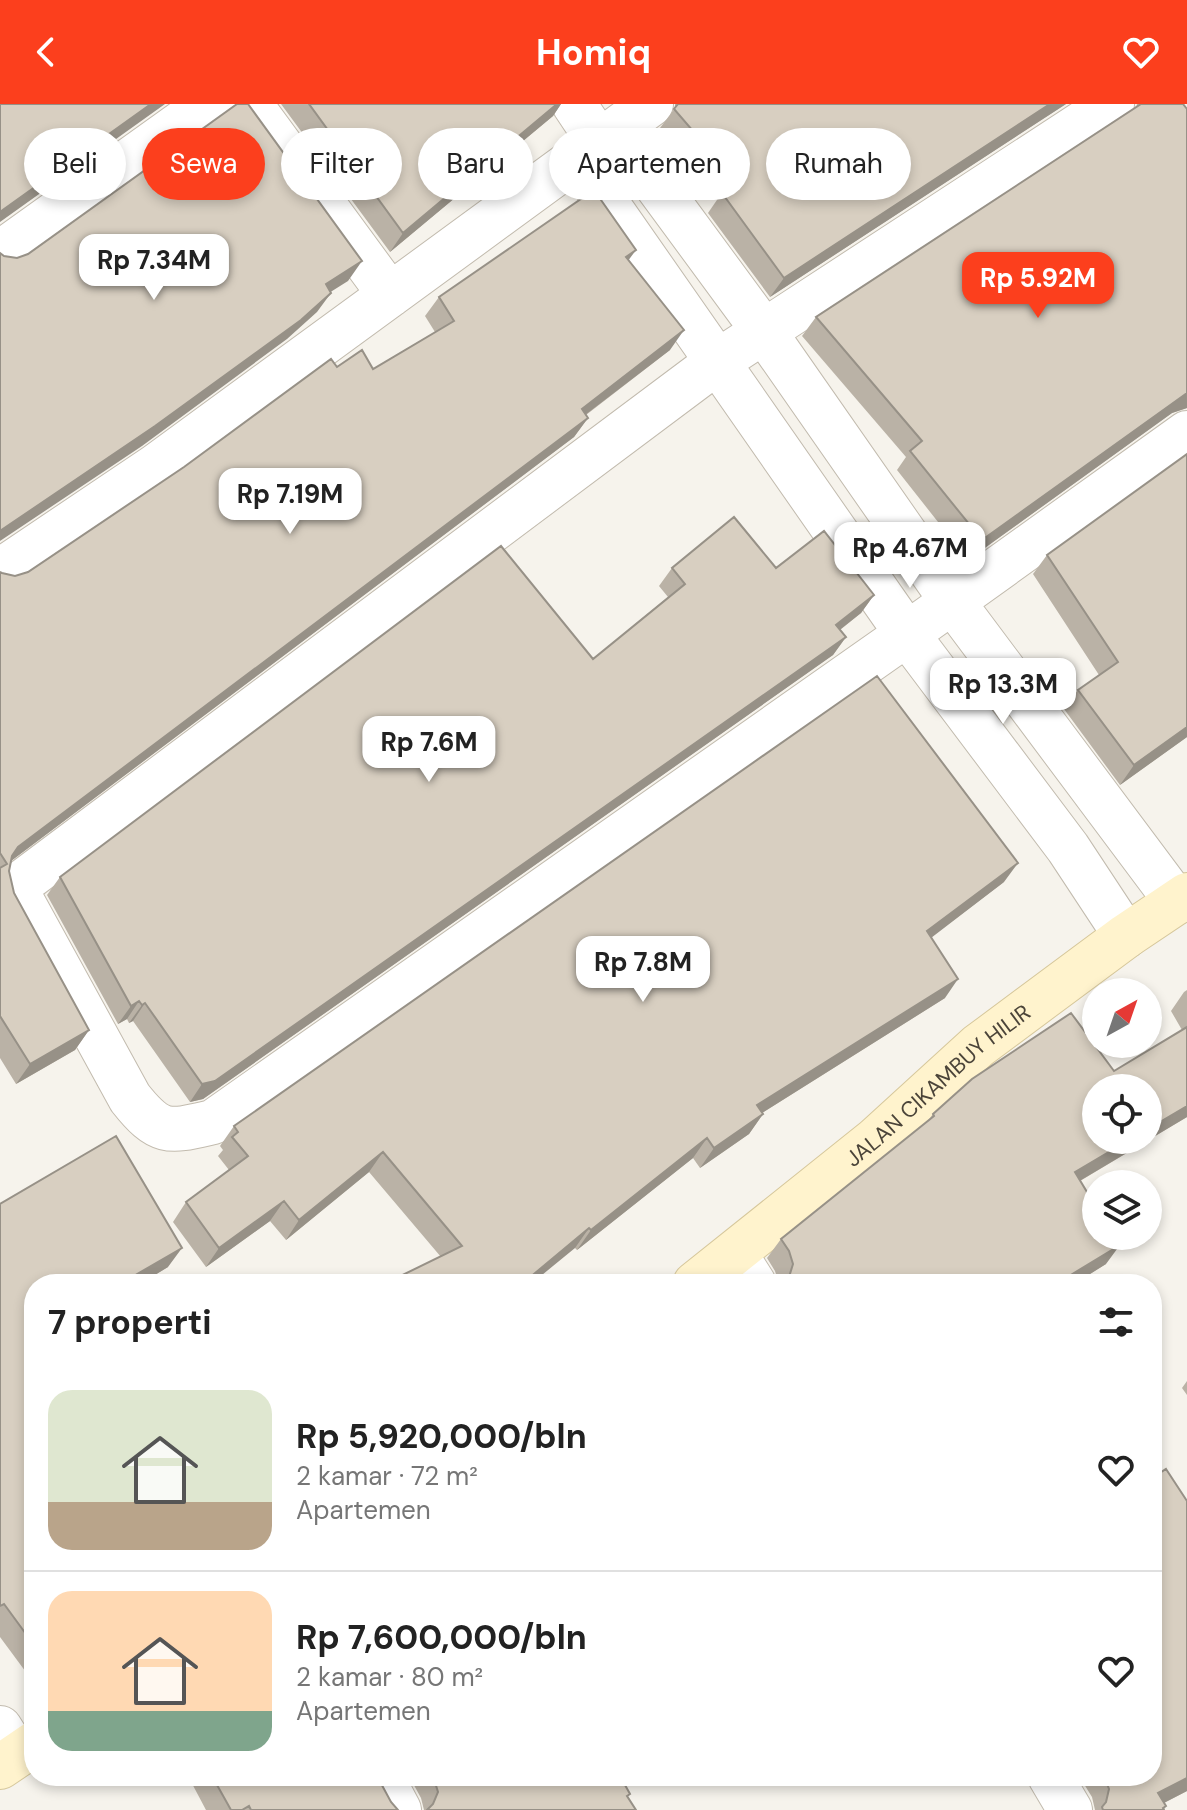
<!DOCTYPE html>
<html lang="id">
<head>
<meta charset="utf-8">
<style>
	body { margin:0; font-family:"DM Sans",sans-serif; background:#f6f6f6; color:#222; height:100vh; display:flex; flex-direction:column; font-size:30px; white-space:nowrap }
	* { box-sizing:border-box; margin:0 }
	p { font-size:26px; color:#767676 }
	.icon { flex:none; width:44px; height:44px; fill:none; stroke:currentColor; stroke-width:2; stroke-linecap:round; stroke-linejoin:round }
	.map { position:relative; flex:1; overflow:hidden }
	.panel { position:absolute; left:24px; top:1170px; width:1138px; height:512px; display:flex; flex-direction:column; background:#fff; border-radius:32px; box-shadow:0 4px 12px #0003 }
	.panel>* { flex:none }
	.hud { position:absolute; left:24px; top:24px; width:1140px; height:72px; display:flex; gap:16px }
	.needle { width:52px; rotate:40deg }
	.buttons { position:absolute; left:1082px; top:874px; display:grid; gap:16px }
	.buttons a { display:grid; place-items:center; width:80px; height:80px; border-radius:50%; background:#fff; box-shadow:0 4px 12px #0003; font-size:40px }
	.price { position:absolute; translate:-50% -68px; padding:0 18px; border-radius:16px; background:#fff; color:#222; font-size:26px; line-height:52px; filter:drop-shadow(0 2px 4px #0008) }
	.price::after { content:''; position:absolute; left:50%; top:48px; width:24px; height:18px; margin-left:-12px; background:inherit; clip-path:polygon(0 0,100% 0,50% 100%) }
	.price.selected { background:#fc3f1d; color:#fff }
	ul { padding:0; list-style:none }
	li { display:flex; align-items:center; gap:24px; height:200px; padding:0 24px }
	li+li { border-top:2px solid #e0e0e0 }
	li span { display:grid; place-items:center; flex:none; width:224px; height:160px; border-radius:24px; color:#555 }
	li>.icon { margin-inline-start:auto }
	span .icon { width:96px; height:96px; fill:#fffc; stroke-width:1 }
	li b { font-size:34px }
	h2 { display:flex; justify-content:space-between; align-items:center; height:96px; padding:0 24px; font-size:34px }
	.chip { padding:0 28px; border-radius:36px; background:#fff; box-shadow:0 4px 12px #0003; font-size:28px; line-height:72px }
	.chip.selected { background:#fc3f1d; color:#fff }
	header { display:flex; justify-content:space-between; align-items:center; height:104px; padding:0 24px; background:#fc3f1d; color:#fff; font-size:36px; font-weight:700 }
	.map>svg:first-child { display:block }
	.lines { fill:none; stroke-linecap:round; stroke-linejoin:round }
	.street-casing { stroke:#c2bbae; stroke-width:46 }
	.secondary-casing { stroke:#d6c79b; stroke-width:46 }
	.street { stroke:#fff; stroke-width:44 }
	.secondary { stroke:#fff3cd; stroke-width:44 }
	.wall { fill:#bab2a6 }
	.shaded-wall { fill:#979187 }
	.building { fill:#d8cfc1; stroke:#979187; stroke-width:2 }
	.labels { text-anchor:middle; stroke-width:8; stroke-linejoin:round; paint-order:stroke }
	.street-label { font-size:22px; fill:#4b4439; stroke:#fff }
</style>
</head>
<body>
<header><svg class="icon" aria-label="back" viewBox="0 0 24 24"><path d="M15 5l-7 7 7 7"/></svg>Homiq<svg class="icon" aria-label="heart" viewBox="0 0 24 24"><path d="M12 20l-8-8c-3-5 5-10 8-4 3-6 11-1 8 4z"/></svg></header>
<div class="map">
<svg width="1187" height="1706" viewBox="0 0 1187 1706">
	<rect width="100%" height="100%" fill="#f6f3ec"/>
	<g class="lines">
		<g class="street-casing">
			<path id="street" d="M 250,0 L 390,191
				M 574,0 L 600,39
				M 1112,0 L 717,258 L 25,776 L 20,784 L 22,797 L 130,994 C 160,1032 169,1028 213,1018 L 907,530 L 1187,329
				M 0,149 L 208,0
				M 0,467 L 156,362 L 651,0
				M 1126,832 L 1068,744 L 907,530 L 601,91 L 593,76 L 600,39 L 635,52 L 763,226 L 952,497 L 1177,798
				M 735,1150 L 754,1180
				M 0,1624 L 17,1651
				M 381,1672 L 399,1706
				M 1050,1672 L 1070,1706"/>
		</g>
		<g class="secondary-casing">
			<g id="secondary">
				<path id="s1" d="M 695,1180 L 875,1036 L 978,942 L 1126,832 L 1187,791"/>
				<path d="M 0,1663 L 34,1640"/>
			</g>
		</g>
		<use href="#street" class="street"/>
		<use href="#secondary" class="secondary"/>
	</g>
	<path class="wall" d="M 281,0 L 561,0 L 553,12 L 390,148 Z
		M 675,0 L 1066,0 L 770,193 L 708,109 L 719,93 L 660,24 L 675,4 Z
		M 1137,0 L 1183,0 L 1187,5 L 1187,304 L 1172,309 L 968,456 L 897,366 L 906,353 L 802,232 L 816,213 L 1136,4 Z
		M 628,157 L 670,246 L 586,311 L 588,314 L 574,333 L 11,757 L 9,767 L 14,789 L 89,926 L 75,946 L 16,980 L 0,954 L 0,468 L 2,469 L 15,472 L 28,468 L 337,263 L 373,265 L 435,228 L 425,212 L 439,193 Z
		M 1047,451 L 1187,633 L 1120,681 L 1064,605 L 1078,586 L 1099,571 L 1033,470 Z
		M 672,464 L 776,464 L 874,491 L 861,509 L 840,526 L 846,533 L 833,551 L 203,995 L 190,998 L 133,917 L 129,919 L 127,915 L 118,920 L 47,791 L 60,773 L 593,555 L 668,493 L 659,482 Z
		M 1004,778 L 931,833 L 945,894 L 762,1009 L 763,1010 L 749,1030 L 700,1064 L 693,1054 L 577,1146 L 575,1144 L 441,1153 L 369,1068 L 286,1136 L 270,1117 L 206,1163 L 173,1118 L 186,1098 L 229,1066 L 218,1052 L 223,1046 L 220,1042 L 234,1022 Z
		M 1187,886 L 1187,1013 L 1080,1077 L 1106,1160 L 1074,1180 L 779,1180 L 775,1167 L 767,1154 L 781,1135 L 927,1018 L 933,1010 L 1114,967 L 1182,926 L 1171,907 L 1184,888 Z
		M 0,1100 L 168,1163 L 140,1180 L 34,1180 L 34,1579 L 0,1533 Z
		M 1187,1277 L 1187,1291 L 1182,1284 Z
		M 188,1672 L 377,1672 L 391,1698 L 398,1706 L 206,1706 Z
		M 409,1672 L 620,1672 L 628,1693 L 636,1706 L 424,1706 L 421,1694 Z
		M 1079,1672 L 1152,1672 L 1187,1687 L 1164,1699 L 1166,1702 L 1164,1706 L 1095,1706 L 1092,1693 Z"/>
	<path class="shaded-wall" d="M 151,0 L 165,0 L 0,118 L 0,108 Z
		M 557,0 L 561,0 L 553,12 L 390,148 L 403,129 Z
		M 1050,0 L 1066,0 L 770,193 L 784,174 Z
		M 636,146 L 622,165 L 626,153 Z
		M 362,157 L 348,177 L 313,199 L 326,180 Z
		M 331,189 L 317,208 L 287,235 L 142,342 L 0,437 L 0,427 Z
		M 684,226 L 670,246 L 568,324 L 582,305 Z
		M 1187,289 L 1187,304 L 1172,309 L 968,456 L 982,436 Z
		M 588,314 L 574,333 L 7,760 L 18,743 Z
		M 874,491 L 861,509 L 823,539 L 836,521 Z
		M 846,533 L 833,551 L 203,995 L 190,998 L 202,980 Z
		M 1187,623 L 1187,633 L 1120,681 L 1134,661 Z
		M 1018,759 L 1004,778 L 914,847 L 927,827 Z
		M 958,875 L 945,894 L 743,1021 L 757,1001 Z
		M 139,897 L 127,915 L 118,920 L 131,902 Z
		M 145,899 L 133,917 L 129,919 L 142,901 Z
		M 89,926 L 75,946 L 16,980 L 30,960 Z
		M 1187,1002 L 1187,1013 L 1061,1088 L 1075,1068 L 1129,1036 L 1148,1036 L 1148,1025 Z
		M 763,1010 L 749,1030 L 700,1064 L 714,1044 Z
		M 707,1034 L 693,1054 L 577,1146 L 591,1126 Z
		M 383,1048 L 369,1068 L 286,1136 L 299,1116 Z
		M 284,1097 L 270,1117 L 206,1163 L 219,1144 Z
		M 589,1124 L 575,1144 L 531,1180 L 522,1180 Z
		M 1120,1141 L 1106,1160 L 1074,1180 L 1056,1180 Z
		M 182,1144 L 168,1163 L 140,1180 L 120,1180 Z
		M 1187,1674 L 1187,1687 L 1150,1706 L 1158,1689 Z"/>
	<path class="building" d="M 0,0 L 151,0 L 0,108 Z
		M 237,0 L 248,0 L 362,157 L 326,180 L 331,189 L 301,216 L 155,322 L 0,427 L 0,149 L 4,152 L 17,154 L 28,150 Z
		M 309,0 L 557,0 L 403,129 Z
		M 678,0 L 1050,0 L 784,174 L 722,89 L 737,78 L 674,5 Z
		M 1141,0 L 1183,0 L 1187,5 L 1187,289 L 982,436 L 910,347 L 922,337 L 816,213 Z
		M 594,86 L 636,146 L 626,153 L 684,226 L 582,305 L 588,314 L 18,743 L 12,752 L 9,767 L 14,789 L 89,926 L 30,960 L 0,912 L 0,764 L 7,760 L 0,749 L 0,468 L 2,469 L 15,472 L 28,468 L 184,363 L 331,255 L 337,263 L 362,246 L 373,265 L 454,217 L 439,193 Z
		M 1187,350 L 1187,623 L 1134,661 L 1078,586 L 1118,558 L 1047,451 Z
		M 734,413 L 776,464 L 824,427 L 874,491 L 836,521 L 846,533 L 215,977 L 202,980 L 145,899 L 142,901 L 139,897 L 131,902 L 60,773 L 501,442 L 593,555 L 685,480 L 672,464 Z
		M 877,572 L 1018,759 L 927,827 L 958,875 L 757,1001 L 763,1010 L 714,1044 L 707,1034 L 591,1126 L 589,1124 L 522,1180 L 384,1180 L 462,1142 L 383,1048 L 299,1116 L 284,1097 L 219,1144 L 186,1098 L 248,1052 L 232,1033 L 238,1028 L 234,1022 Z
		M 1071,909 L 1114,967 L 1187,923 L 1187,1002 L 1148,1025 L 1148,984 L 1096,984 L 1096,1036 L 1129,1036 L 1075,1068 L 1096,1103 L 1096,1132 L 1114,1132 L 1120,1141 L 1056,1180 L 783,1180 L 789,1173 L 793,1160 L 789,1147 L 781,1135 L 934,1012 L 933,1010 L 972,975 Z
		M 116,1032 L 182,1144 L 120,1180 L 34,1180 L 34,1231 L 30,1234 L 34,1239 L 34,1541 L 4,1500 L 0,1502 L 0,1100 Z
		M 1166,1365 L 1187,1397 L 1187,1674 L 1158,1689 L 1166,1702 L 1163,1704 L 1164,1706 L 1103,1706 L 1102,1703 L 1106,1698 L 1109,1685 L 1104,1672 L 1152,1672 L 1152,1374 Z
		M 212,1672 L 377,1672 L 391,1698 L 398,1706 L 251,1706 L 249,1702 L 242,1706 L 231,1706 Z
		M 433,1672 L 620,1672 L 630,1690 L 627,1692 L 636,1706 L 427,1706 L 433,1700 L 438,1688 Z"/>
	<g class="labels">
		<g class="street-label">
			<text dy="8" stroke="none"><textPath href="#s1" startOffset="314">JALAN CIKAMBUY HILIR</textPath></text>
		</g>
	</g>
</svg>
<div class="buttons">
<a><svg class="needle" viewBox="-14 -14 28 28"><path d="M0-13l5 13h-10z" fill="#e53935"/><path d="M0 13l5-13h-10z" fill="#767676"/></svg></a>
<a><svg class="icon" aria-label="locate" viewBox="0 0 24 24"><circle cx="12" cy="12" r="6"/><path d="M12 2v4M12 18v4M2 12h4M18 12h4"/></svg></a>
<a><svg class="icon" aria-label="layers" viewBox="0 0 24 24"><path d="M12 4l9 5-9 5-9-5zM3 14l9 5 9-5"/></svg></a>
</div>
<b class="price" style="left:154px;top:198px">Rp 7.34M</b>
<b class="price selected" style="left:1038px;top:216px">Rp 5.92M</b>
<b class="price" style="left:290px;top:432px">Rp 7.19M</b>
<b class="price" style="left:910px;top:486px">Rp 4.67M</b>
<b class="price" style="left:1003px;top:622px">Rp 13.3M</b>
<b class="price" style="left:429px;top:680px">Rp 7.6M</b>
<b class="price" style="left:643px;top:900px">Rp 7.8M</b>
<div class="hud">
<a class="chip">Beli</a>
<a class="chip selected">Sewa</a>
<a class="chip">Filter</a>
<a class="chip">Baru</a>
<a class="chip">Apartemen</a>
<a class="chip">Rumah</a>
</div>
<section class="panel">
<h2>7 properti<svg class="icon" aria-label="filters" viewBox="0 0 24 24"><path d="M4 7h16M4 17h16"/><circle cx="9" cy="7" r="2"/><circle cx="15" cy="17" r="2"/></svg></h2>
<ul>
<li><span style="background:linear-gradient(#dfe7d0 70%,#b9a48a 0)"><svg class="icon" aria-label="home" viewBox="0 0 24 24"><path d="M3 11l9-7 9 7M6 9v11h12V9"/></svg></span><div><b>Rp 5,920,000/bln</b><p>2 kamar · 72 m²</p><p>Apartemen</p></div><svg class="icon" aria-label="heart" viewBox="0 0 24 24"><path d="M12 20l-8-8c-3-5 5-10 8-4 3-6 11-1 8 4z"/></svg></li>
<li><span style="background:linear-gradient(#ffd9b3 75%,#7fa58c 0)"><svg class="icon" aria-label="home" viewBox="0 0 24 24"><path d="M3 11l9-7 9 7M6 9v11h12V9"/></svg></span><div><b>Rp 7,600,000/bln</b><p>2 kamar · 80 m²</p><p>Apartemen</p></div><svg class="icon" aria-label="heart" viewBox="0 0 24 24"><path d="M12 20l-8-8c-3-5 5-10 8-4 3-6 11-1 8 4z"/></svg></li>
</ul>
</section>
</div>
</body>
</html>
